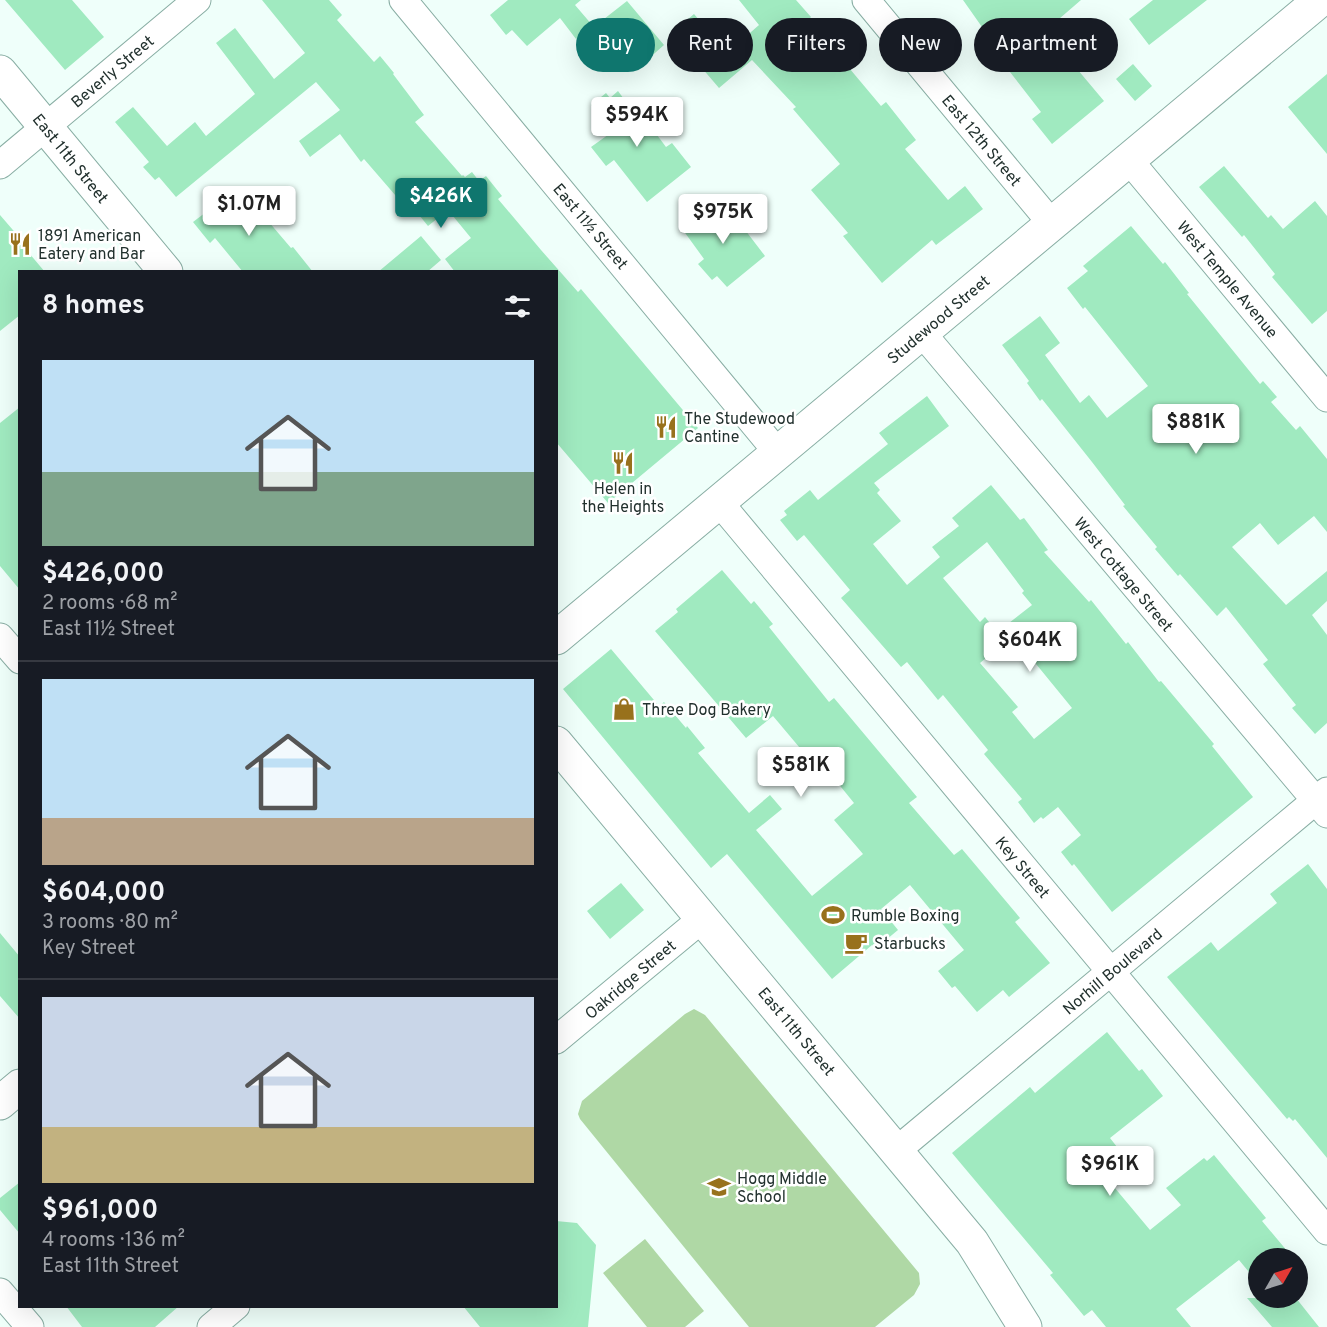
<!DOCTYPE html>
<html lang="en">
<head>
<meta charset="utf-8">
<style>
	body { margin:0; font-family:Overpass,sans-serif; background:#242831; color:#f1f3f6; height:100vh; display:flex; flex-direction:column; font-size:22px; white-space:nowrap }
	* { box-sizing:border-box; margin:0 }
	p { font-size:20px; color:#9ea1a6 }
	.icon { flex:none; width:33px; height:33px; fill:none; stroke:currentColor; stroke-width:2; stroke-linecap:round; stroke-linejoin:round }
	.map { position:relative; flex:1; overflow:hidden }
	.details { position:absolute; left:18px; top:270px; width:540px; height:1038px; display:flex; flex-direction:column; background:#171b24; border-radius:0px; box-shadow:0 6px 24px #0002 }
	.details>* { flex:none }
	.guide { position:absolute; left:576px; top:18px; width:570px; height:54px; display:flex; gap:12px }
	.needle { width:39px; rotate:51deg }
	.tools { position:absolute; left:1248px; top:1248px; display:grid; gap:12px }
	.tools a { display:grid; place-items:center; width:60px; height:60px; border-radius:50%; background:#171b24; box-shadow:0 6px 24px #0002; font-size:30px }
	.price { position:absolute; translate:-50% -51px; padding:0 14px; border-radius:6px; background:#fff; color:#222; font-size:20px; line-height:39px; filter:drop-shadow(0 2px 3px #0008) }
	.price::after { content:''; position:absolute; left:50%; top:36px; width:18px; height:14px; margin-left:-9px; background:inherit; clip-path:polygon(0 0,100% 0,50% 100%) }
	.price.selected { background:#0f766e; color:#fff }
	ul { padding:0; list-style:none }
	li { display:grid; align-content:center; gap:12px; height:318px; padding:0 24px }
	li+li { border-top:2px solid #363941 }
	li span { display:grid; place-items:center; height:186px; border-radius:0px; color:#555 }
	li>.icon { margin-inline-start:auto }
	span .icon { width:108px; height:108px; fill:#fffc; stroke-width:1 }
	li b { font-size:26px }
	h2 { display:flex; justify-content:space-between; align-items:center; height:72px; padding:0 24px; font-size:26px }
	.tag { padding:0 21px; border-radius:27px; background:#171b24; box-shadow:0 6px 24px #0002; font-size:21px; line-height:54px }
	.tag.selected { background:#0f766e; color:#fff }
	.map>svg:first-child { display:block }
	.park { fill:#afd8a5 }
	.building { fill:#a0eac0; fill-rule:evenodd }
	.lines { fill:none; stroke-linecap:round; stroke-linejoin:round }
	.street-casing { stroke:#89aea4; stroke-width:29 }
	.secondary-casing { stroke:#89aea4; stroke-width:35 }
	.street { stroke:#fff; stroke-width:27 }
	.secondary { stroke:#fff; stroke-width:33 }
	.labels { text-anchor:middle; stroke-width:5; stroke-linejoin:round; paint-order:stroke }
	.street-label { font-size:16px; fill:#22312e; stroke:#fff }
	.poi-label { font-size:16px; fill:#22312e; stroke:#fff; text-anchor:start }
</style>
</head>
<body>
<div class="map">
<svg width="1327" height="1327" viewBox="0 0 1327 1327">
	<rect width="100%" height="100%" fill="#effffa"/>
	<path class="park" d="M 694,1009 L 705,1015 L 919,1273 L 920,1284 L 914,1295 L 875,1327 L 749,1327 L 580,1119 L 578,1114 L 582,1101 L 685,1014 Z
		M 645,1239 L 704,1311 L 685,1327 L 647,1327 L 603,1273 Z"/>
	<path class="building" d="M 5,0 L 72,0 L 104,37 L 65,70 Z
		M 262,0 L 329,0 L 342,15 L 337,20 L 374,62 L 380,56 L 394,73 L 393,74 L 424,115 L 415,122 L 462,176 L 463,175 L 465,177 L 472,172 L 479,181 L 486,176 L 502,196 L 498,199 L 541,250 L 578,292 L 581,289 L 698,428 L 608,503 L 556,442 L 556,272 L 455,272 L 445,259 L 471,238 L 448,210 L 428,226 L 406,199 L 402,203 L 364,159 L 361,162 L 340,134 L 310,157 L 299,141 L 340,110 L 316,82 L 176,197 L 159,177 L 155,180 L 143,167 L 149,162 L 115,122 L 133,107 L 167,146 L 195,122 L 206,136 L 255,94 L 216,43 L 235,28 L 274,79 L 305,53 Z
		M 508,0 L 581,0 L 575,5 L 593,26 L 576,39 L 560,18 L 527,46 L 512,30 L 506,35 L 490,15 Z
		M 739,0 L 796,0 L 811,17 L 809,19 L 836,48 L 834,50 L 881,106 L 886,102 L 916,140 L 905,149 L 948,200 L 965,186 L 983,209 L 936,245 L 932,240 L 882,283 L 843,236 L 848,233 L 811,190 L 840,164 L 793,109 L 796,107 L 752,60 L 719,88 L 672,33 L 694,14 L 727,53 L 759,25 Z
		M 963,0 L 1081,0 L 1052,25 L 1073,52 L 1067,57 L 1104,101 L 1052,144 L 1032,119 L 1041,112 L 1010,72 L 1017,66 L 982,27 Z
		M 1153,0 L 1207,0 L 1149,45 L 1129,19 Z
		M 627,1 L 664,45 L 647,60 L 624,34 L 618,38 L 604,19 Z
		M 1133,64 L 1152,86 L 1135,101 L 1116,79 Z
		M 1327,74 L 1327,154 L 1288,107 Z
		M 618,91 L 635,114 L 639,111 L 666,147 L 672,143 L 691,167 L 647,202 L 614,160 L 606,166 L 591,147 L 612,132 L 591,105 L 606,93 L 610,98 Z
		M 1224,166 L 1268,218 L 1271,215 L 1283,229 L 1315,201 L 1327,216 L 1327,311 L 1312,324 L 1272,277 L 1275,274 L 1244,235 L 1242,237 L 1199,187 Z
		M 239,187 L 291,248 L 293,247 L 313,272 L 243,272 L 215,238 L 210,243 L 193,222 Z
		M 723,201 L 765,256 L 727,287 L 717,276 L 712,280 L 698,264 L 704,259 L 683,230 Z
		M 0,215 L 31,251 L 29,253 L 45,272 L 20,272 L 20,315 L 0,331 Z
		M 1131,226 L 1163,264 L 1165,262 L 1189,293 L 1187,294 L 1260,384 L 1263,381 L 1277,397 L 1271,402 L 1296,430 L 1300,426 L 1327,459 L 1327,532 L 1314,516 L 1278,545 L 1260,523 L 1232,547 L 1286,605 L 1327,571 L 1327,601 L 1312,615 L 1327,635 L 1327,723 L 1315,734 L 1292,708 L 1296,705 L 1263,664 L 1268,660 L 1226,607 L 1217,616 L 1180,574 L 1178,576 L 1155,549 L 1157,547 L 1123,506 L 1125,505 L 1092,462 L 1042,399 L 1040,401 L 1027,383 L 1029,381 L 1002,345 L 1040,316 L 1060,343 L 1045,355 L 1080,403 L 1089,395 L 1107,418 L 1148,386 L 1085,307 L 1083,309 L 1067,288 L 1088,271 L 1083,266 Z
		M 421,236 L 441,260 L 427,272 L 378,272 Z
		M 927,396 L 949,426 L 874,483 L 880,490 L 877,493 L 901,521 L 873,544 L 907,585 L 940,557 L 932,547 L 959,526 L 952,518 L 991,485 L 1020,520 L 1024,518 L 1048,550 L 1044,552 L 1089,602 L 1091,600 L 1126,644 L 1128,642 L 1159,682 L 1161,681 L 1214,744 L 1212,746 L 1253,797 L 1112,912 L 1074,864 L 1072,866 L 1061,852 L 1081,835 L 1058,807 L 1043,819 L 1041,817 L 1034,823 L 1018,802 L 1022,799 L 984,754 L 988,750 L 943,695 L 938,700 L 907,662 L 901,667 L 841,598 L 850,590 L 804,535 L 797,541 L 780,520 L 787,515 L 784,511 L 810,490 L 818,500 L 888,444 L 879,433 ZM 987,542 L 1024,591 L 1022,593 L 1032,605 L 1005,626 L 1072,708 L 1034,739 L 1012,712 L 1018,707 L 980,663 L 1005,642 L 985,617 L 980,622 L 943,578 Z
		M 20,407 L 20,590 L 0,566 L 0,423 Z
		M 722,570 L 751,604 L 754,601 L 773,624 L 769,627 L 829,702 L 834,698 L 917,797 L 909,803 L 954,855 L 962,849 L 1020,918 L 1015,922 L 1050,963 L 1009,997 L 1003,990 L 977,1012 L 955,986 L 952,988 L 938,971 L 964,950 L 910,885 L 881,909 L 898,930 L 875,949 L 872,945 L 832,979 L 727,854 L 711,868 L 563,689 L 611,649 L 659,706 L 664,702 L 686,728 L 687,726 L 705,748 L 698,753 L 749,813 L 770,795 L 782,809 L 756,830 L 812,896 L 863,854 L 834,820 L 854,803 L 815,755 L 810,760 L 773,716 L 746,738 L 655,631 L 678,612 L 676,609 Z
		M 1308,864 L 1327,889 L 1327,1158 L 1295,1119 L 1293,1121 L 1289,1117 L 1287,1119 L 1167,977 L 1211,942 L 1218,951 L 1277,903 L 1270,894 Z
		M 621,883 L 644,910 L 610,939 L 587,911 Z
		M 0,933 L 20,957 L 20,1019 L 0,996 Z
		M 1107,1032 L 1139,1071 L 1142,1069 L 1163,1096 L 1110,1138 L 1121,1152 L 1099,1169 L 1150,1230 L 1181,1205 L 1166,1188 L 1204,1158 L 1207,1161 L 1214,1155 L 1266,1218 L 1262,1221 L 1293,1258 L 1258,1258 L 1258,1283 L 1239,1260 L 1176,1309 L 1191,1327 L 1106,1327 L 1092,1310 L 1084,1316 L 1050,1275 L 1053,1273 L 952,1153 L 1030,1087 L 1035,1093 Z
		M 20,1182 L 20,1234 L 0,1210 L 0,1198 Z
		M 556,1221 L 577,1223 L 596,1245 L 588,1327 L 480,1327 L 463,1306 L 556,1306 Z
		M 1247,1298 L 1296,1298 L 1319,1327 L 1272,1327 Z
		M 66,1306 L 179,1306 L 155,1327 L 82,1327 Z"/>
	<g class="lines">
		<g class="street-casing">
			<path id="street" d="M 403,0 L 778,453
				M 866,0 L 1052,224
				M 1129,160 L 1327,398
				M 0,165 L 197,0
				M 922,333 L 1327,814
				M 719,502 L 1327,1231
				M 0,637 L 20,660
				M 556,1040 L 703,918
				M 896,1151 L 1327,791
				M 0,1292 L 30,1327
				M 211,1327 L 236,1306"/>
		</g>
		<g class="secondary-casing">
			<path id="secondary" d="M 0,72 L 166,272
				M 556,638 L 1320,0
				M 556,743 L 972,1242 L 1025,1327
				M 0,1103 L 20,1086"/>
		</g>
		<use href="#street" class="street"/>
		<use href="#secondary" class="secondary"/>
	</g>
	<defs>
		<g id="restaurant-bare" transform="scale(1.8)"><path d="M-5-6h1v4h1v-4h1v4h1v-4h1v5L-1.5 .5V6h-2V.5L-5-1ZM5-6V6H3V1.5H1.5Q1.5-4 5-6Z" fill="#98711c" stroke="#fff" stroke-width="2.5" paint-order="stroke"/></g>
		<g id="shop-bare" transform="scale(1.8)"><path d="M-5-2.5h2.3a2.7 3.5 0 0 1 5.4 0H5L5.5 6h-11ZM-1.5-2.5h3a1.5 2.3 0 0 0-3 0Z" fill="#98711c" stroke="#fff" stroke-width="2.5" paint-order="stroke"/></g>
		<g id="stadium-bare" transform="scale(1.8)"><path d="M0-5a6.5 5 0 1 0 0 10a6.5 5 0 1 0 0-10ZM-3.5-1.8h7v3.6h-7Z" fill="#98711c" stroke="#fff" stroke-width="2.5" paint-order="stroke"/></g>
		<g id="cafe-bare" transform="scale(1.8)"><path d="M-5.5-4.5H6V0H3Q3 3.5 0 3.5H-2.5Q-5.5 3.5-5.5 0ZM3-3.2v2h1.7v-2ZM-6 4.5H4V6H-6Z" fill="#98711c" stroke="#fff" stroke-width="2.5" paint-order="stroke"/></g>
		<g id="school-bare" transform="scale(1.8)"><path d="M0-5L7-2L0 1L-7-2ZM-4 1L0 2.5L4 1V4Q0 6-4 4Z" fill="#98711c" stroke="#fff" stroke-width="2.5" paint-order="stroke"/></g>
	</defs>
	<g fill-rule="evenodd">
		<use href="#restaurant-bare" x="20" y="244"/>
		<use href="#restaurant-bare" x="666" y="427"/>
		<use href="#restaurant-bare" x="623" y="463"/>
		<use href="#shop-bare" x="624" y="709"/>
		<use href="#stadium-bare" x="833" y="915"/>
		<use href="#cafe-bare" x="856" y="943"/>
		<use href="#school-bare" x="719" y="1187"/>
	</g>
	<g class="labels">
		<g class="street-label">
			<text transform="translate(112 71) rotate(-40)" y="6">Beverly Street</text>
			<text transform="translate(982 140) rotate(50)" y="6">East 12th Street</text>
			<text transform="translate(71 158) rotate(51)" y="6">East 11th Street</text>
			<text transform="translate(591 226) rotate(50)" y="6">East 11½ Street</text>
			<text transform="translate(1228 279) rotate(50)" y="6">West Temple Avenue</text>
			<text transform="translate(938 319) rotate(-40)" y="6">Studewood Street</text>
			<text transform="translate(1124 574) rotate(50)" y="6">West Cottage Street</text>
			<text transform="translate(1023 867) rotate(50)" y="6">Key Street</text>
			<text transform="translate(1112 971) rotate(-40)" y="6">Norhill Boulevard</text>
			<text transform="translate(630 979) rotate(-40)" y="6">Oakridge Street</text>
			<text transform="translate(797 1031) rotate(50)" y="6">East 11th Street</text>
		</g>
		<g class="poi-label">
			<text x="38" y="241">1891 American<tspan x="38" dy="18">Eatery and Bar</tspan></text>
			<text x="684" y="424">The Studewood<tspan x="684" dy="18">Cantine</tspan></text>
			<text x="623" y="494" text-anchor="middle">Helen in<tspan x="623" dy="18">the Heights</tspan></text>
			<text x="642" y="715">Three Dog Bakery</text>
			<text x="851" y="921">Rumble Boxing</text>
			<text x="874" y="949">Starbucks</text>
			<text x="737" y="1184">Hogg Middle<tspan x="737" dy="18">School</tspan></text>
		</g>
	</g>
</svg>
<div class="tools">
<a><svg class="needle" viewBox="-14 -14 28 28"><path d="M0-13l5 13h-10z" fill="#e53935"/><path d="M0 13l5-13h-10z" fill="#9ea1a6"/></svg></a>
</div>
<b class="price" style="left:637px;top:148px">$594K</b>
<b class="price selected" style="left:441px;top:229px">$426K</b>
<b class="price" style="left:249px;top:237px">$1.07M</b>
<b class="price" style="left:723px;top:245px">$975K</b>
<b class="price" style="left:1196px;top:455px">$881K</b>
<b class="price" style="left:1030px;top:673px">$604K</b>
<b class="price" style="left:801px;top:798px">$581K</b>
<b class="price" style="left:1110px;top:1197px">$961K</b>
<div class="guide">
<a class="tag selected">Buy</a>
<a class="tag">Rent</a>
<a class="tag">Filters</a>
<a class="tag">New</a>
<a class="tag">Apartment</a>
</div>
<section class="details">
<h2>8 homes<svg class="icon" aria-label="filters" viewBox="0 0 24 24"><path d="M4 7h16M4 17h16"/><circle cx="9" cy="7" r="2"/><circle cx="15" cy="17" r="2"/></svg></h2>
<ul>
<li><span style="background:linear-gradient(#bfe0f5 60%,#7fa58c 0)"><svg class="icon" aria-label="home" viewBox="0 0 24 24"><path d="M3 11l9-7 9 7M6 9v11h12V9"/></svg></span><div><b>$426,000</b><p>2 rooms · 68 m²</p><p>East 11½ Street</p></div></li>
<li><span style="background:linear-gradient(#bfe0f5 75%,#b9a48a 0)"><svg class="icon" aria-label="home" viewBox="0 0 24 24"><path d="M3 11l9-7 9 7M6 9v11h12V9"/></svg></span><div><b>$604,000</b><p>3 rooms · 80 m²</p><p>Key Street</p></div></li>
<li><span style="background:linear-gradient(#c9d6e8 70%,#c2b280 0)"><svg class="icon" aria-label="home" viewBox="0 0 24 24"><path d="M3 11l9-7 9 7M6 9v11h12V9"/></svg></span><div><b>$961,000</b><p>4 rooms · 136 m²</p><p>East 11th Street</p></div></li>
</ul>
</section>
</div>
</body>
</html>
